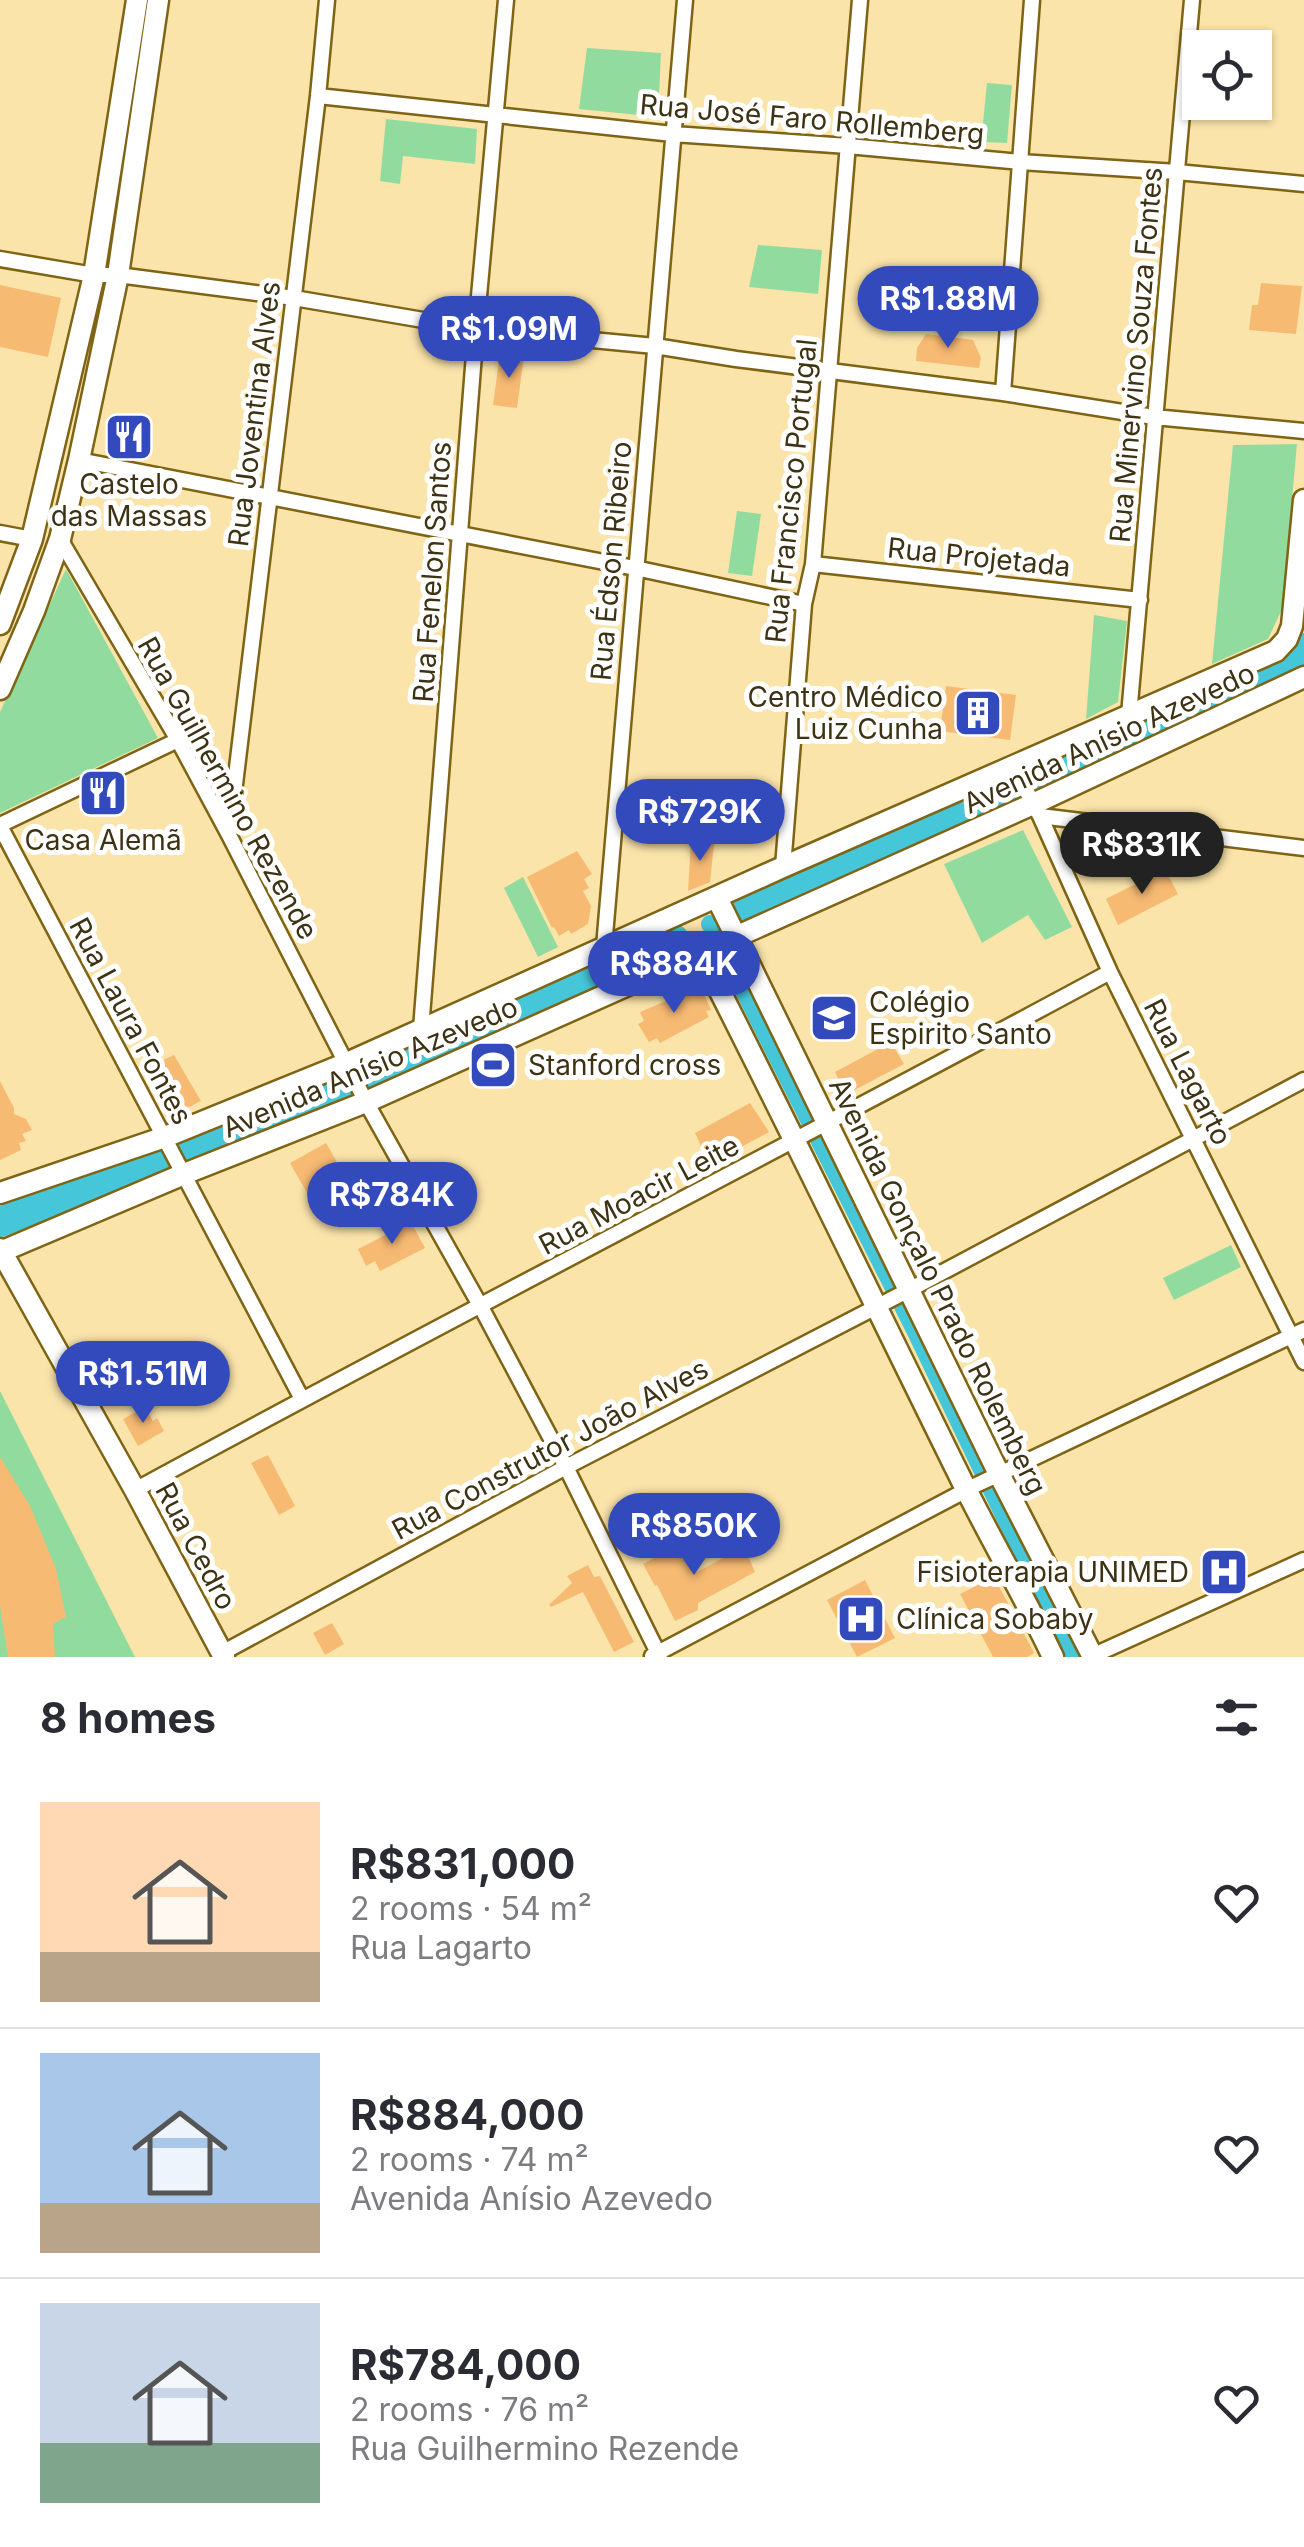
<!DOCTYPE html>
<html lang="en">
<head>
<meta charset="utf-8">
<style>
	body { margin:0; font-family:Inter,sans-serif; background:#f2f2f3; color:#2b2b33; height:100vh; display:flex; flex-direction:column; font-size:38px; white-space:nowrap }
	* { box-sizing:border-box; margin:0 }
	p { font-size:32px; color:#7c7c81 }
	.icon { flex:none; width:55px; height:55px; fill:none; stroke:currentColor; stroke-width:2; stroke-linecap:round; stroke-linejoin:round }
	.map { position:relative; height:1657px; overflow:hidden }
	.sheet { display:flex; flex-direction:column; background:#fff; flex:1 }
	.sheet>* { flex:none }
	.tools { position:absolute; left:1182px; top:30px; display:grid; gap:20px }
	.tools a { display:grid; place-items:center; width:90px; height:90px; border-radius:0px; background:#fff; box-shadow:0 2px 8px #0004; font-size:50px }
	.price { position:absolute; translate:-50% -85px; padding:0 22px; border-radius:35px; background:#334abc; color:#fff; font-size:32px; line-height:65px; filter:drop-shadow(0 2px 5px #0008) }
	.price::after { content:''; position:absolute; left:50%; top:60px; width:30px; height:22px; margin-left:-15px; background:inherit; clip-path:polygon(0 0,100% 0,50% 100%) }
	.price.active { background:#222; color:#fff }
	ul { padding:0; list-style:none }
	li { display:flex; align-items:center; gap:30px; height:250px; padding:0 40px }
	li+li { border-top:2px solid #e1e1e2 }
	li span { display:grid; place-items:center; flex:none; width:280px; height:200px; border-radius:0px; color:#555 }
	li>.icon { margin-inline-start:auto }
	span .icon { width:120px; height:120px; fill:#fffc; stroke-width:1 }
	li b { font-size:42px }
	h2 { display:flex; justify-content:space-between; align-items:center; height:120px; padding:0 40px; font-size:42px }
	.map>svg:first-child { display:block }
	.green { fill:#92db9f }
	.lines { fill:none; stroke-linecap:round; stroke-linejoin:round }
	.canal { stroke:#45c6d9; stroke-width:18 }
	.river { stroke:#45c6d9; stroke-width:30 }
	.building { fill:#f7ba73 }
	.street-casing { stroke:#7e6414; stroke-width:19 }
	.secondary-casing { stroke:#7e6414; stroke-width:25 }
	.street { stroke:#fff; stroke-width:14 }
	.secondary { stroke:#fff; stroke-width:20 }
	.labels { text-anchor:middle; stroke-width:10; stroke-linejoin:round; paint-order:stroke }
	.street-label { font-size:28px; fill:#3d3213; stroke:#fff }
	.poi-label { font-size:28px; fill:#3d3213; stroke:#fff; text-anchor:start }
</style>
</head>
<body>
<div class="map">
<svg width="1304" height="1657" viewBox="0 0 1304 1657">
	<rect width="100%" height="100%" fill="#fbe4aa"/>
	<path class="green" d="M 587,48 L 661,53 L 658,117 L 579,109 Z
		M 987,83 L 1012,85 L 1007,143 L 981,142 Z
		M 386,119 L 477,129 L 475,164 L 403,156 L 400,184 L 380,181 Z
		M 758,245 L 822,250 L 818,294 L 749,287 Z
		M 1297,444 L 1282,609 L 1268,639 L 1212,664 L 1233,445 Z
		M 737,511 L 761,514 L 752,576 L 728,573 Z
		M 66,569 L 158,738 L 0,813 L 0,712 Z
		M 1094,615 L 1127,621 L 1118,702 L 1086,719 Z
		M 1023,830 L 1072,927 L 1045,940 L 1028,915 L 982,943 L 944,864 Z
		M 523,877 L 558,947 L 538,957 L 504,888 Z
		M 1231,1245 L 1241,1267 L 1174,1300 L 1163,1278 Z
		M 0,1391 L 135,1657 L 0,1657 Z"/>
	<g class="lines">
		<path class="canal" d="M 710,924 L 716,935
			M 730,963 L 916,1332 L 1072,1657"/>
		<path class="river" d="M 742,910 L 1275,670 L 1292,662 L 1304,648
			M 0,1222 L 221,1138 L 451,1042 L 674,939"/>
	</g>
	<path class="building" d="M 1261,283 L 1302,286 L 1296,334 L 1249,330 L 1252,305 L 1258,305 Z
		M 0,285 L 61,298 L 48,357 L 0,347 Z
		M 926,334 L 973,340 L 981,358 L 979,368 L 916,361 L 917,348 Z
		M 500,353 L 524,356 L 517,408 L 493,405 Z
		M 946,686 L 1016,695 L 1010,740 L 940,731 Z
		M 691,840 L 714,844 L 710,882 L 688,891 Z
		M 577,851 L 592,874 L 584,879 L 589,888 L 583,891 L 591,906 L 588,924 L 571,934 L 569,930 L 559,936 L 554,927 L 552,928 L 527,877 Z
		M 1165,869 L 1178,894 L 1118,925 L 1106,899 Z
		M 695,989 L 699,993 L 704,994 L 711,1010 L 706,1011 L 709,1017 L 660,1043 L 657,1038 L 649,1042 L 638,1024 L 644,1021 L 640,1012 Z
		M 891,1042 L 904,1064 L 845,1095 L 835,1072 Z
		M 174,1055 L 201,1101 L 177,1113 L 152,1065 Z
		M 0,1081 L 14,1108 L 14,1114 L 26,1119 L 32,1130 L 22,1134 L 26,1141 L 19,1143 L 21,1150 L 0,1160 Z
		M 750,1103 L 769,1132 L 709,1164 L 695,1133 Z
		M 326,1143 L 346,1178 L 310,1198 L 290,1163 Z
		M 411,1222 L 425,1248 L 380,1271 L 375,1261 L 366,1266 L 358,1249 Z
		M 145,1407 L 153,1421 L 157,1418 L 164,1431 L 138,1446 L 123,1419 Z
		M 268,1455 L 295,1506 L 279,1515 L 251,1463 Z
		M 0,1457 L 30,1506 L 56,1569 L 66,1617 L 53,1624 L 55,1657 L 8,1657 L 0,1606 Z
		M 680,1544 L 695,1573 L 744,1547 L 755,1572 L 698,1603 L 698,1610 L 675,1621 L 657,1585 L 655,1586 L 643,1564 Z
		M 588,1565 L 594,1577 L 600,1576 L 634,1642 L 614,1652 L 583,1592 L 551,1607 L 549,1605 L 572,1583 L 567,1576 Z
		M 994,1577 L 1034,1653 L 1027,1657 L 993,1657 L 960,1594 Z
		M 865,1580 L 895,1638 L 857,1657 L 827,1600 Z
		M 332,1623 L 344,1644 L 325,1655 L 313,1633 Z"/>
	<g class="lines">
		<g class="street-casing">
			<path id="street" d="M 318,96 L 673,134 L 848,146 L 1020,162 L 1177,172 L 1304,184
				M 0,259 L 94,275 L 118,275 L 294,298 L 476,329 L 655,346 L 736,359 L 1003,393 L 1154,417 L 1304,431
				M 1003,393 L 1032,0
				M 79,460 L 635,568 L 804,604
				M 0,533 L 32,539
				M 60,539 L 178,740 L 229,835 L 366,1102 L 481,1307 L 566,1467 L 660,1657
				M 813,564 L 1140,600
				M 1129,715 L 1192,0
				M 1014,768 L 1040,816 L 1110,972 L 1304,1362
				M 1040,816 L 1304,848
				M 0,825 L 178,740
				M 0,826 L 302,1399
				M 229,834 L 318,96 L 327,0
				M 783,867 L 804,604 L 813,564 L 860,0
				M 604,947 L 685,0
				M 421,1029 L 476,329 L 506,0
				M 135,1490 C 458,1314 786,1147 1110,972
				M 222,1653 L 566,1467 L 909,1290 L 1304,1080
				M 652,1656 L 974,1486 L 1304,1330
				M 1090,1657 L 1304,1560"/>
		</g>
		<g class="secondary-casing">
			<path id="secondary" d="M 0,624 L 32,539 L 94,275 L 137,0
				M 0,689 L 34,611 L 60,539 L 79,460 L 118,275 L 158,0
				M 717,898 L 999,1474 L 1093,1657
				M 701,954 C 790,1128 875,1305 962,1481 C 991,1540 1025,1597 1053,1657
				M 0,1193 L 165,1137 L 347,1063 L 783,867 L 1276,651 L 1287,639 L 1292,626 L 1304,500
				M 0,1249 L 135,1490 L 224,1657
				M 0,1252 L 184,1174 L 366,1102 L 1033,804 L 1304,677"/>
		</g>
		<use href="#street" class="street"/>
		<use href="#secondary" class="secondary"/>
	</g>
	<defs>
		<g id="restaurant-square" transform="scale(2.5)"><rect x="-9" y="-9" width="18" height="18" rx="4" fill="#334abc" stroke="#fff"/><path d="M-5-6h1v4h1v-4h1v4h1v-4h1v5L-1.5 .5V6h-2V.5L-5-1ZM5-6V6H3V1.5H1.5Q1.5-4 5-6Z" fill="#fff"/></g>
		<g id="building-square" transform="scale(2.5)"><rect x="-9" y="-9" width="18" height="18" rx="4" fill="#334abc" stroke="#fff"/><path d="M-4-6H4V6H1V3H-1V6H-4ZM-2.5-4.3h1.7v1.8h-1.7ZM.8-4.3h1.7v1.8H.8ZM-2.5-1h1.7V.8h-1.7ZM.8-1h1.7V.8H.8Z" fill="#fff"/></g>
		<g id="school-square" transform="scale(2.5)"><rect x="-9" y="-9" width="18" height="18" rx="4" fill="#334abc" stroke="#fff"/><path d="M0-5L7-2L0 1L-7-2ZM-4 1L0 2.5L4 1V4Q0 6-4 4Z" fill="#fff"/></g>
		<g id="stadium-square" transform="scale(2.5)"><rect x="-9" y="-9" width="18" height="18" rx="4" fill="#334abc" stroke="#fff"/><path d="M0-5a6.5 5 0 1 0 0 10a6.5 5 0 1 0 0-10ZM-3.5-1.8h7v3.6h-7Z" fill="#fff"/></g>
		<g id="hospital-square" transform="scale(2.5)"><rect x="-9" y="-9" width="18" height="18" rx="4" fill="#334abc" stroke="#fff"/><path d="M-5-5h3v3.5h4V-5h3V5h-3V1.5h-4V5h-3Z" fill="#fff"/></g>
	</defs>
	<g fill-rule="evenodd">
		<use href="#restaurant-square" x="129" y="437"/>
		<use href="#building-square" x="978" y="713"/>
		<use href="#restaurant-square" x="103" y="793"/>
		<use href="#school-square" x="834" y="1018"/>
		<use href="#stadium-square" x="493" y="1065"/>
		<use href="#hospital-square" x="1224" y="1572"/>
		<use href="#hospital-square" x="861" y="1619"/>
	</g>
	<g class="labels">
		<g class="street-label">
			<text transform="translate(812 119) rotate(5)" y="10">Rua José Faro Rollemberg</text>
			<text transform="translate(1136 355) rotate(-85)" y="10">Rua Minervino Souza Fontes</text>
			<text transform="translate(254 414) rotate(-83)" y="10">Rua Joventina Alves</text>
			<text transform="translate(791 491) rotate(-84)" y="10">Rua Francisco Portugal</text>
			<text transform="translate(979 557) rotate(6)" y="10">Rua Projetada</text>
			<text transform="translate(611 561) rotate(-85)" y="10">Rua Édson Ribeiro</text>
			<text transform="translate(432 572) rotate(-86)" y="10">Rua Fenelon Santos</text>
			<text transform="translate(1109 738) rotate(-25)" y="10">Avenida Anísio Azevedo</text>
			<text transform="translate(228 788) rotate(61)" y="10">Rua Guilhermino Rezende</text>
			<text transform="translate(131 1021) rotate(62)" y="10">Rua Laura Fontes</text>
			<text transform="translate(370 1067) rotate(-23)" y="10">Avenida Anísio Azevedo</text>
			<text transform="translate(1188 1072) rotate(63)" y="10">Rua Lagarto</text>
			<text transform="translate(639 1195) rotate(-28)" y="10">Rua Moacir Leite</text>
			<text transform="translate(938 1286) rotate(64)" y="10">Avenida Gonçalo Prado Rolemberg</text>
			<text transform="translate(550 1449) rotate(-28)" y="10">Rua Construtor João Alves</text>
			<text transform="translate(196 1546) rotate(62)" y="10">Rua Cedro</text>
		</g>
		<g class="poi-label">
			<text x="129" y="494" text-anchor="middle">Castelo<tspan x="129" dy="32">das Massas</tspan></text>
			<text x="943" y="707" text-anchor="end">Centro Médico<tspan x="943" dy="32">Luiz Cunha</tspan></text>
			<text x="103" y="850" text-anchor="middle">Casa Alemã</text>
			<text x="869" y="1012">Colégio<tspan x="869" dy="32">Espirito Santo</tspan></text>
			<text x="528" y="1075">Stanford cross</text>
			<text x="1189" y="1582" text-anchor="end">Fisioterapia UNIMED</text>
			<text x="896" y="1629">Clínica Sobaby</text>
		</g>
	</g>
</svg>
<div class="tools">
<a><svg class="icon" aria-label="locate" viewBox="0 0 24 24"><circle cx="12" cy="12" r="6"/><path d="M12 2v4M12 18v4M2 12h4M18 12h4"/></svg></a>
</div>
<b class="price" style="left:948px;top:351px">R$1.88M</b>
<b class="price" style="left:509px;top:381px">R$1.09M</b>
<b class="price" style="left:700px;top:864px">R$729K</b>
<b class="price active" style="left:1142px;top:897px">R$831K</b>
<b class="price" style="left:674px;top:1016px">R$884K</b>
<b class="price" style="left:392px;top:1247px">R$784K</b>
<b class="price" style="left:143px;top:1426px">R$1.51M</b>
<b class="price" style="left:694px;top:1578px">R$850K</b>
</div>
<section class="sheet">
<h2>8 homes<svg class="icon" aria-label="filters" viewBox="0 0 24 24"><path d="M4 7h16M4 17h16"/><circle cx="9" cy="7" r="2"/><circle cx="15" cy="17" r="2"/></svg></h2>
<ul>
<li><span style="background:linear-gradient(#ffd9b3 75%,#b9a48a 0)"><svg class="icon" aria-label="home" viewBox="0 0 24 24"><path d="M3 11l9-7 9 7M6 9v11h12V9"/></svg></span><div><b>R$831,000</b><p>2 rooms · 54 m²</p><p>Rua Lagarto</p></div><svg class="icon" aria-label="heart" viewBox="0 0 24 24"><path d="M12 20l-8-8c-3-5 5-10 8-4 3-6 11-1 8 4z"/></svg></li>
<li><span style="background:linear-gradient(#a9c7e8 75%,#b9a48a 0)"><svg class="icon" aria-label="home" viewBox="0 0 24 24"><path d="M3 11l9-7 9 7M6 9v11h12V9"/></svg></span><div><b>R$884,000</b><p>2 rooms · 74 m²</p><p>Avenida Anísio Azevedo</p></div><svg class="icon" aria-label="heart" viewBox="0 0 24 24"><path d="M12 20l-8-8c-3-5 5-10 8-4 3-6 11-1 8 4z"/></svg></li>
<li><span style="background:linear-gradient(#c9d6e8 70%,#7fa58c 0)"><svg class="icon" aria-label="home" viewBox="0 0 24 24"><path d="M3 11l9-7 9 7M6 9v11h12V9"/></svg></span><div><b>R$784,000</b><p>2 rooms · 76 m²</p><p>Rua Guilhermino Rezende</p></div><svg class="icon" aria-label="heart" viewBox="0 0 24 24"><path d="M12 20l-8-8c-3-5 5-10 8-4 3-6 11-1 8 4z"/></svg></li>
</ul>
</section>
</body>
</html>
